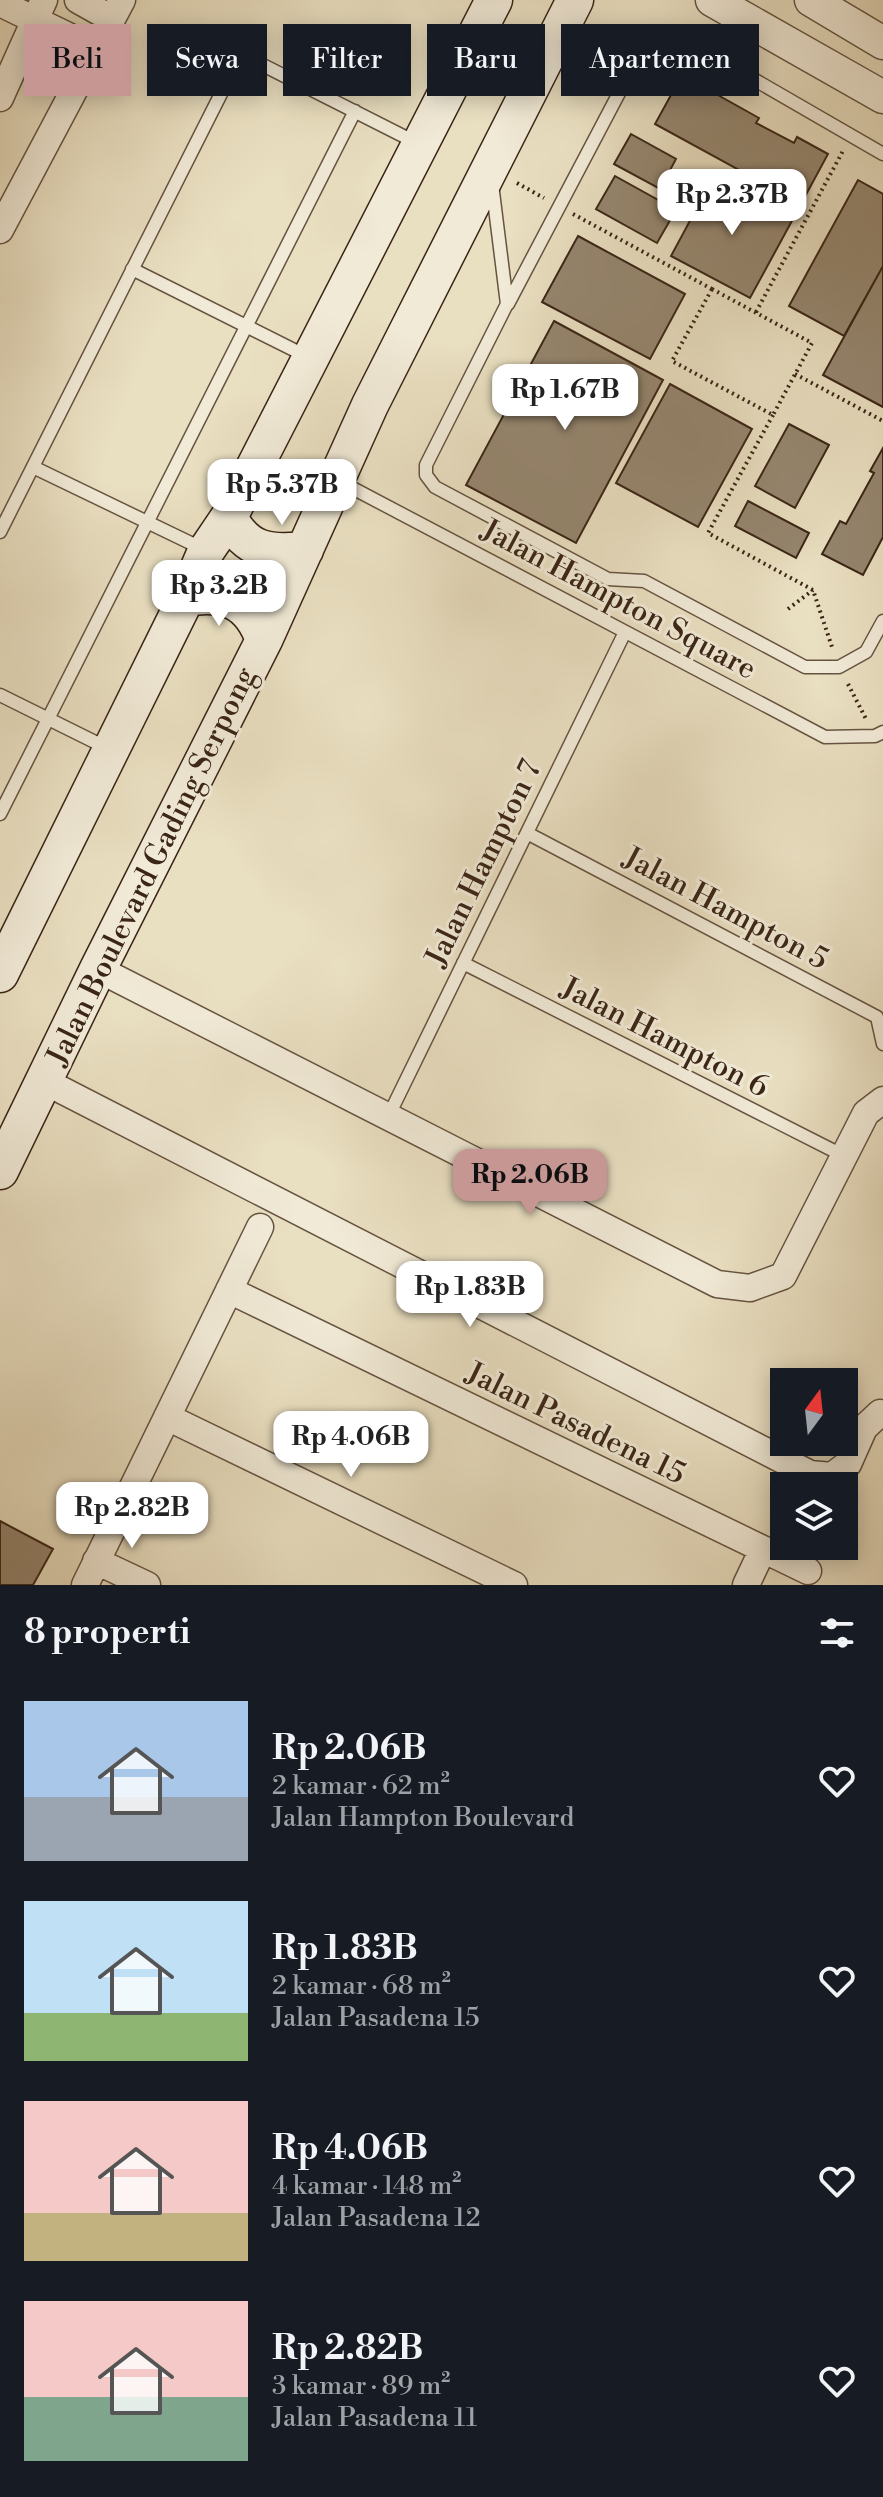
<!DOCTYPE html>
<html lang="id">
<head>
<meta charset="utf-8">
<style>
	body { margin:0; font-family:"Libre Bodoni",serif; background:#242831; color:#f1f3f6; height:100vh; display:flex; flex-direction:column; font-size:30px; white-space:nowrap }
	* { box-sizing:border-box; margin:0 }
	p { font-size:26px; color:#9ea1a6 }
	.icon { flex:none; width:44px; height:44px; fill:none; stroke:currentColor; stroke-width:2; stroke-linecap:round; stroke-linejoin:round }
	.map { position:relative; height:1585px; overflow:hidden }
	.details { display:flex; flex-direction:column; background:#171b24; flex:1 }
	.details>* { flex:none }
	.banner { position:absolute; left:24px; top:24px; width:836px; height:72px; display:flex; gap:16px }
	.needle { width:52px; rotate:15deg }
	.fabs { position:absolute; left:770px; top:1368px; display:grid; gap:16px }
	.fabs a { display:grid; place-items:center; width:88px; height:88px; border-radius:0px; background:#171b24; box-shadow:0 4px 20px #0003; font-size:40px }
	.price { position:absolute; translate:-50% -68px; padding:0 18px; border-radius:16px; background:#fff; color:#222; font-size:26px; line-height:52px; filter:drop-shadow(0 2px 4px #0008) }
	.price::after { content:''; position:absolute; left:50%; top:48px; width:24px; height:18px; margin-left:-12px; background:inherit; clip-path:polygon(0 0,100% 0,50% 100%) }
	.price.active { background:#c59692; color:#111 }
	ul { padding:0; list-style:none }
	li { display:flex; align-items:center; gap:24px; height:200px; padding:0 24px }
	li span { display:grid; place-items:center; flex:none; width:224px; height:160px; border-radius:0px; color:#555 }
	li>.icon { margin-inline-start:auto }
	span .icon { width:96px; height:96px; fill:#fffc; stroke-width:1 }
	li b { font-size:34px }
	h2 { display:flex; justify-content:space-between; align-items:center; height:96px; padding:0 24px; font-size:34px }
	.tag { padding:0 28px; border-radius:0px; background:#171b24; box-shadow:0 4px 20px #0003; font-size:28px; line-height:72px }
	.tag.active { background:#c59692; color:#111 }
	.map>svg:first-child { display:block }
	.building { fill:#95866f; stroke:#3a2516; stroke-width:2 }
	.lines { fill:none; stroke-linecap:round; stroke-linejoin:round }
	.service-casing { stroke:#665441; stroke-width:15 }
	.minor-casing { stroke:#665441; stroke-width:29 }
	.tertiary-casing { stroke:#665441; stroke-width:35 }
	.secondary-casing { stroke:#3a2516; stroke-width:39 }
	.path { stroke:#3a2516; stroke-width:4; stroke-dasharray:2 4; stroke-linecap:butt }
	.service { stroke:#f1ead7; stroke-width:12 }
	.minor { stroke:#f1ead7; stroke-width:26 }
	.tertiary { stroke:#f1ead7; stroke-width:32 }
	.secondary { stroke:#f1ead7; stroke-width:36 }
	.labels { text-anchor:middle; stroke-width:6; stroke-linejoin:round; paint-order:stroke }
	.street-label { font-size:30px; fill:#3a2516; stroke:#f1ead7 }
</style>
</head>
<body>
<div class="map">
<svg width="883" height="1585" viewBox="0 0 883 1585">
	<rect width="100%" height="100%" fill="#e9dfc1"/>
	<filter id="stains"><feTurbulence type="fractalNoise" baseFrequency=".0025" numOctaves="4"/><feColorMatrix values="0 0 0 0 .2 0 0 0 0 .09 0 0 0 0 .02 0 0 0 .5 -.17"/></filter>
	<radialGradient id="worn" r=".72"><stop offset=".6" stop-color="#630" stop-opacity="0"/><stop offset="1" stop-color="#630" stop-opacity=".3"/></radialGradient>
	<path class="building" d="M 682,75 L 759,118 L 756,123 L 794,143 L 797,137 L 828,154 L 801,204 L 655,124 Z
		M 631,134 L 676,159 L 660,189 L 614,164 Z
		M 615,176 L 676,210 L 657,243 L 596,209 Z
		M 714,176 L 793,219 L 750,298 L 671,256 Z
		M 858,180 L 883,194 L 883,266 L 844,336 L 789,306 Z
		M 578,236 L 685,294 L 650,359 L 542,302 Z
		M 883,266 L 883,407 L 823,375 Z
		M 554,321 L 663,380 L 576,543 L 466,485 Z
		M 670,384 L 752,429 L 698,527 L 616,483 Z
		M 789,424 L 829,445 L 795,508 L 755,486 Z
		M 883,448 L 883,537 L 863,575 L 822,554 L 840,521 L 846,524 L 874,473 L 870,471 Z
		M 748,501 L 809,533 L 796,558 L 735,526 Z
		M 0,1521 L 53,1549 L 33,1585 L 0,1585 Z"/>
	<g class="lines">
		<g class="service-casing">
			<path id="service" d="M 492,184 L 507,304 L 426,465 L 426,475 L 435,487 L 608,579 L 644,581 L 805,667 L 839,667 L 866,652 L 883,621
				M 132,269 L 308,357
				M 508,304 L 639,55 L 691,43 L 883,154
				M 33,467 L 203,549
				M 339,481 L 825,737 L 875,736 L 883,732
				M 0,532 L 241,54 L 417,143
				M 0,695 L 107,748
				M 0,814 L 355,111
				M 527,833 L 877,1017 L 883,1044
				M 463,963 L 844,1156
				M 388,1117 L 625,632"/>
		</g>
		<g class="minor-casing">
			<path id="minor" d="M 78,0 L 112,19
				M 0,3 L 97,50
				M 0,98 L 44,0
				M 0,230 L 122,0
				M 98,969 L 717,1284 L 750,1288 L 783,1276 L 866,1113 L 883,1100
				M 44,1081 L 810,1474 L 832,1476 L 848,1464 L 864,1428 L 880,1413 L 883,1415
				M 229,1290 L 808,1571
				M 167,1417 L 514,1585
				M 96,1561 L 147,1585
				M 85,1585 L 260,1227
				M 746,1585 L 763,1549"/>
		</g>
		<g class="tertiary-casing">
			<path id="tertiary" d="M 712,0 L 883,97
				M 811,0 L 883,43"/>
		</g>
		<g class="secondary-casing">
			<path id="secondary" d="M 229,517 C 246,551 269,554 305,550
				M 186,598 C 225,591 250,601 264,640
				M 0,974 L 186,598 L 206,551 L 229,517 L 494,0
				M 0,1171 L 98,969 L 264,640 L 370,405 L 575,0"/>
		</g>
		<path class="path" d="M 517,183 L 544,198
			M 573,214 L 712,289
			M 712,289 L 812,343 L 773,415 L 672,361 Z
			M 756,312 L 844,149
			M 795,374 L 883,421
			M 773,415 L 708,533 L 813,590 L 833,650
			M 788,609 L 813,590
			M 848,684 L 866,719"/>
		<use href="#service" class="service"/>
		<use href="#minor" class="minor"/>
		<use href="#tertiary" class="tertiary"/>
		<use href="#secondary" class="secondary"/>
	</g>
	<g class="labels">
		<g class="street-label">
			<text transform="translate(619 599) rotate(28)" y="10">Jalan Hampton Square</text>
			<text transform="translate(483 863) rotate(-64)" y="10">Jalan Hampton 7</text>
			<text transform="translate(151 866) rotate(-64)" y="10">Jalan Boulevard Gading Serpong</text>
			<text transform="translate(726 908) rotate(28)" y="10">Jalan Hampton 5</text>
			<text transform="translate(665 1037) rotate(27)" y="10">Jalan Hampton 6</text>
			<text transform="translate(576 1423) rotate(26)" y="10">Jalan Pasadena 15</text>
		</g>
	</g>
	<rect width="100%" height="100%" filter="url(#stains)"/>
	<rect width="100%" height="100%" fill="url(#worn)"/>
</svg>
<div class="fabs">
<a><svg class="needle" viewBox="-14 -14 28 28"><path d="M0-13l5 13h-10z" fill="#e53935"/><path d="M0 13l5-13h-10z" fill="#9ea1a6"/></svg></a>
<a><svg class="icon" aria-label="layers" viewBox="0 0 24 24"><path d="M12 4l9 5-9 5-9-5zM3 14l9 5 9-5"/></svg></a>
</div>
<b class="price" style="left:732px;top:237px">Rp 2.37B</b>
<b class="price" style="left:565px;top:432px">Rp 1.67B</b>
<b class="price" style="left:282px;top:527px">Rp 5.37B</b>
<b class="price" style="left:219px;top:628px">Rp 3.2B</b>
<b class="price active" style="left:530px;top:1217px">Rp 2.06B</b>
<b class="price" style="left:470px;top:1329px">Rp 1.83B</b>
<b class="price" style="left:351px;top:1479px">Rp 4.06B</b>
<b class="price" style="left:132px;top:1550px">Rp 2.82B</b>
<div class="banner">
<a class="tag active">Beli</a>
<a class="tag">Sewa</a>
<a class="tag">Filter</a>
<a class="tag">Baru</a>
<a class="tag">Apartemen</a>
</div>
</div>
<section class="details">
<h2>8 properti<svg class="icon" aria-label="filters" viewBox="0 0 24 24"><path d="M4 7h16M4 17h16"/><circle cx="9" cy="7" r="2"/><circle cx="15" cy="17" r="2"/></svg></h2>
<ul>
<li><span style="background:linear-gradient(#a9c7e8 60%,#9aa5b1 0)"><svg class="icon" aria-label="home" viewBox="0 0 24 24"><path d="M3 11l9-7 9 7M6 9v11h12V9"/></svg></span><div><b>Rp 2.06B</b><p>2 kamar · 62 m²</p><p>Jalan Hampton Boulevard</p></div><svg class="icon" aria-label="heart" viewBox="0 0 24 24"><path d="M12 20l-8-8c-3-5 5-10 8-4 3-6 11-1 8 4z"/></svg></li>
<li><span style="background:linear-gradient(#bfe0f5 70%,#8fb573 0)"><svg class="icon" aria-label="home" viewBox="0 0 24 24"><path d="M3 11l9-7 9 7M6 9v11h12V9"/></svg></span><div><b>Rp 1.83B</b><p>2 kamar · 68 m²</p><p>Jalan Pasadena 15</p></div><svg class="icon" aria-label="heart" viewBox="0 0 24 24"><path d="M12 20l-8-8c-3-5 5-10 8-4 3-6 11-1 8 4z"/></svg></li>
<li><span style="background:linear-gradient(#f6c9c9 70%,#c2b280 0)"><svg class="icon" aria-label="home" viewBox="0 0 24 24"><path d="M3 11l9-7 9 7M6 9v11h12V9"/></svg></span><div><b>Rp 4.06B</b><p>4 kamar · 148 m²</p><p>Jalan Pasadena 12</p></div><svg class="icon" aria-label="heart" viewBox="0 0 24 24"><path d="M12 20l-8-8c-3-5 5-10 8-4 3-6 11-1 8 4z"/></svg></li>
<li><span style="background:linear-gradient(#f6c9c9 60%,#7fa58c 0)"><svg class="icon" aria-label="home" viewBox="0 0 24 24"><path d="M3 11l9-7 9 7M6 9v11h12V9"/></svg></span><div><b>Rp 2.82B</b><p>3 kamar · 89 m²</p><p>Jalan Pasadena 11</p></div><svg class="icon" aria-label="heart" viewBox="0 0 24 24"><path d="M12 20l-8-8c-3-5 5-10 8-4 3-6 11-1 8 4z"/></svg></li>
</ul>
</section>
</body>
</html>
